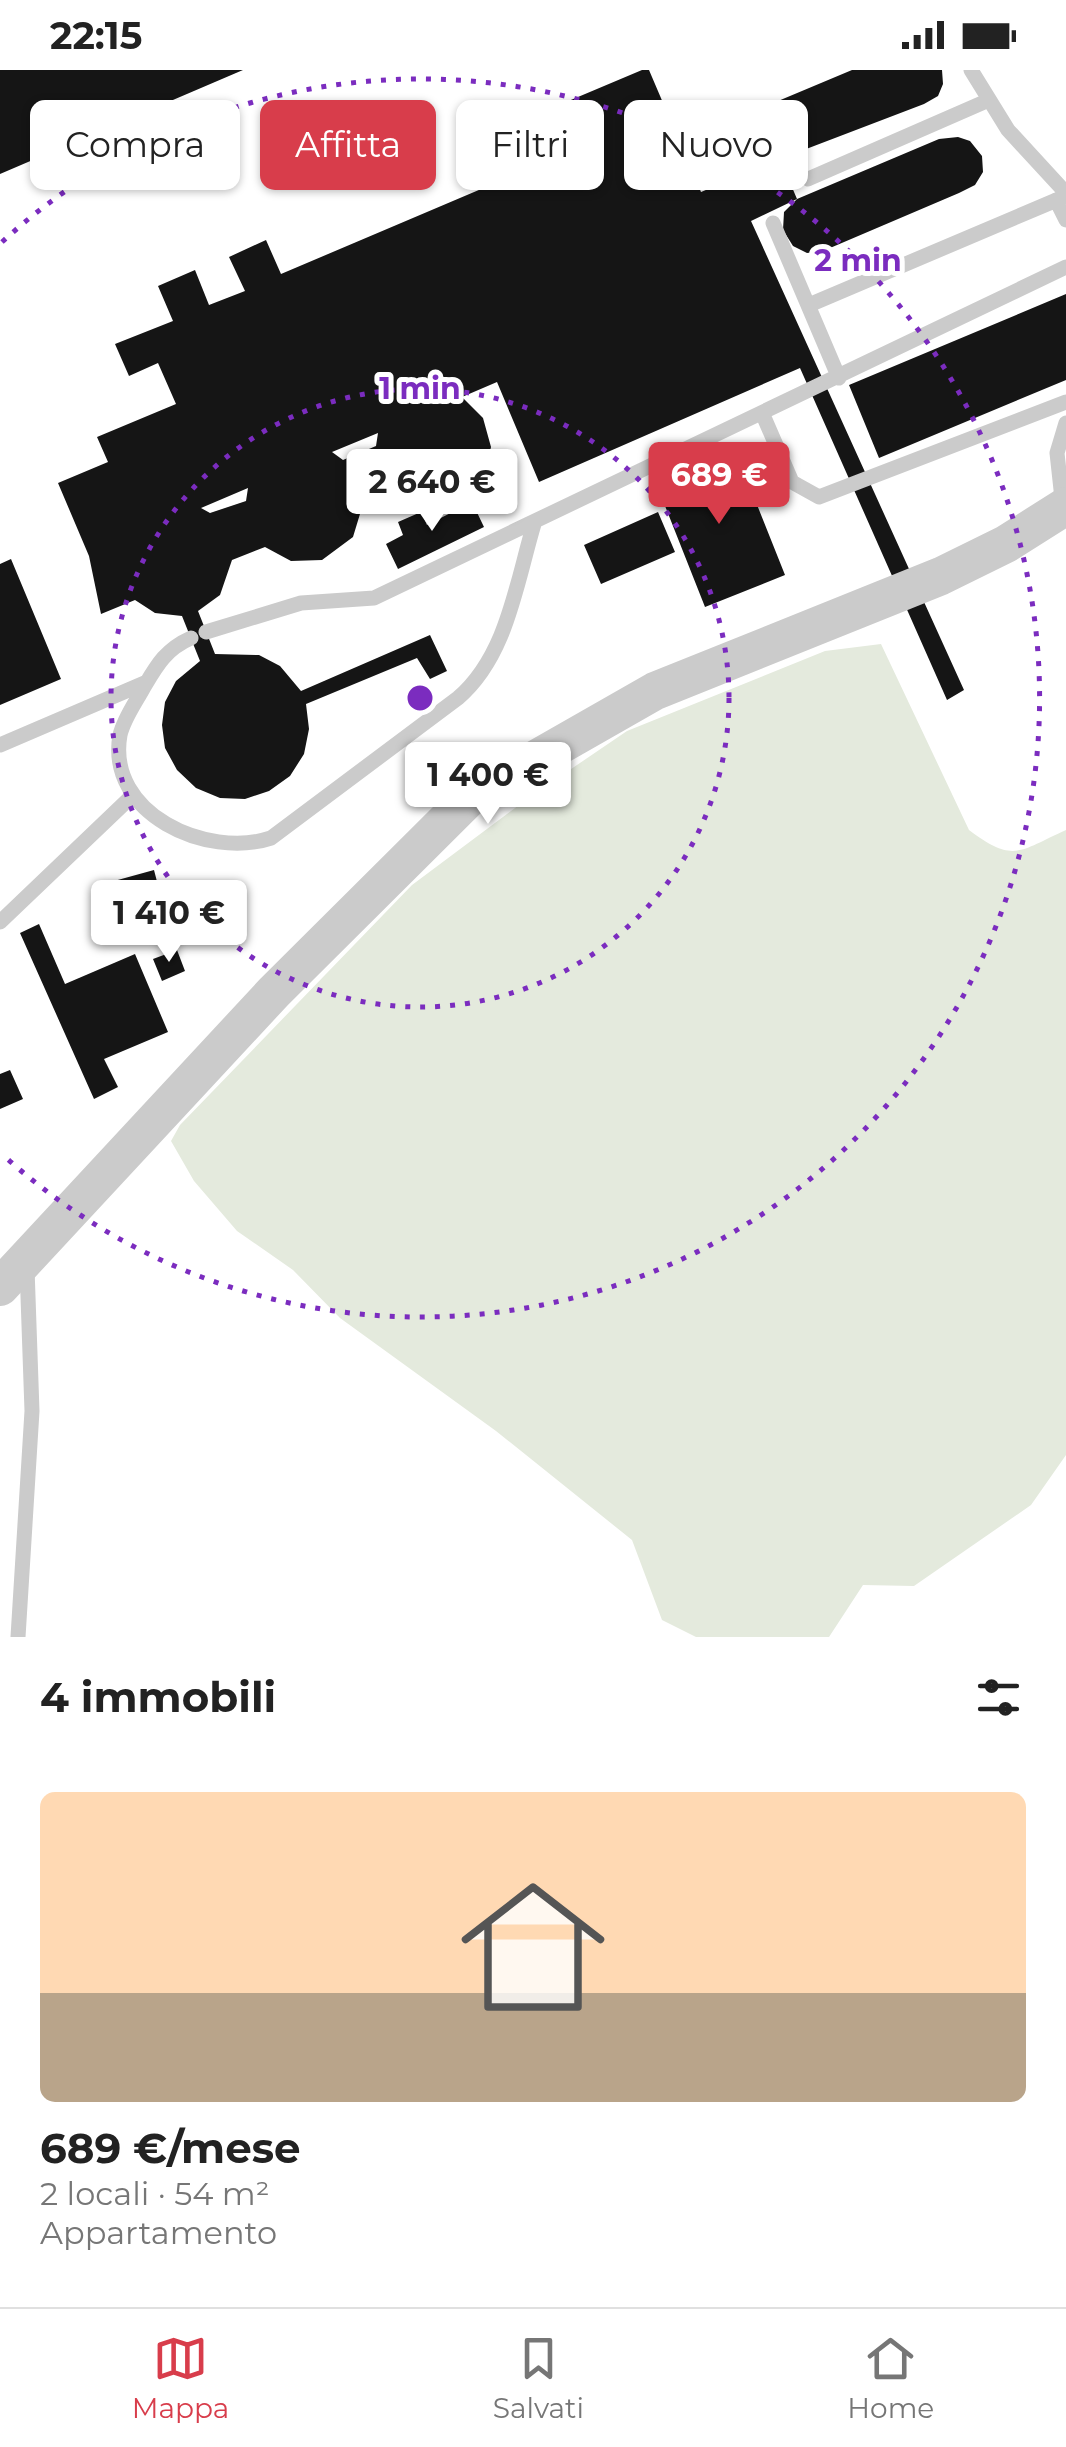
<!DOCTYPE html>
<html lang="it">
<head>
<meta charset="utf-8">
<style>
	body { margin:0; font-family:Montserrat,sans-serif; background:#f6f6f6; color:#222; height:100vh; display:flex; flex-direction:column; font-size:38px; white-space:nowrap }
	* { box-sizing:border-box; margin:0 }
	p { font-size:32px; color:#767676 }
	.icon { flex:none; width:55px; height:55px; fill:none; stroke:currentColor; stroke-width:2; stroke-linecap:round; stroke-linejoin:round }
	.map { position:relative; height:1567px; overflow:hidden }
	.side { display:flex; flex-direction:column; background:#fff; flex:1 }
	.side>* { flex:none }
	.guide { position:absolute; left:30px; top:30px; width:1008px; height:90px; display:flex; gap:20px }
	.price { position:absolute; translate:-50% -85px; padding:0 22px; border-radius:10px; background:#fff; color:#222; font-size:32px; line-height:65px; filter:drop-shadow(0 2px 5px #0008) }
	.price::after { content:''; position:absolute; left:50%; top:60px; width:30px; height:22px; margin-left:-15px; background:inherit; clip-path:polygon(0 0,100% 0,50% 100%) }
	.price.active { background:#d83d4b; color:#fff }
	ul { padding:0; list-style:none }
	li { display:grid; align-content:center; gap:20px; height:530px; padding:0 40px }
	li+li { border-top:2px solid #e0e0e0 }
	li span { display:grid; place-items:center; height:310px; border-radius:15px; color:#555 }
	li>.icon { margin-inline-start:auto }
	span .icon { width:180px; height:180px; fill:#fffc; stroke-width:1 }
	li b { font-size:42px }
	h2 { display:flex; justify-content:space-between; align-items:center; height:120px; padding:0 40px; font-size:42px }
	.chip { padding:0 35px; border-radius:15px; background:#fff; box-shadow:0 2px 8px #0004; font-size:35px; line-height:90px }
	.chip.active { background:#d83d4b; color:#fff }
	.status { display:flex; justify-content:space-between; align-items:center; height:70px; padding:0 50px; background:#fff; direction:ltr }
	.status svg { height:28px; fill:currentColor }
	.menu { display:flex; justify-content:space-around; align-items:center; height:140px; border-top:2px solid #e0e0e0; background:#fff; font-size:28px; color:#767676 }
	.menu a { display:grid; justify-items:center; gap:5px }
	.menu .active { color:#d83d4b }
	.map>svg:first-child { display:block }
	.green { fill:#e4eadd }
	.building { fill:#151515; fill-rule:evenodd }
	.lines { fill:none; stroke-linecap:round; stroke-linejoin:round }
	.service { stroke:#cbcbcb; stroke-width:15 }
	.tertiary { stroke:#cbcbcb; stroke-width:38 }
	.ring { fill:none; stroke:#7b2cbf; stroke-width:5; stroke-dasharray:5 10 }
	.centre { fill:#7b2cbf; stroke:#fff; stroke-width:5 }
	.ring-label { font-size:30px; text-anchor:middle; font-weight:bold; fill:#7b2cbf; stroke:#fff; stroke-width:10; stroke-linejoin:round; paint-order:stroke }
</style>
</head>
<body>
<div class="status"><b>22:15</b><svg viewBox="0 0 49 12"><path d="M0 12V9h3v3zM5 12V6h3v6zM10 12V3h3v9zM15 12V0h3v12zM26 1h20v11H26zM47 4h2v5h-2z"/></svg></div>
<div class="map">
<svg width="1066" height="1567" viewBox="0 0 1066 1567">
	<rect width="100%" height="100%" fill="#fff"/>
	<path class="green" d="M 881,574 L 969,760 C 1014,794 1019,781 1066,760 L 1066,1385 L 1031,1435 L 914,1516 L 863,1515 L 829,1567 L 696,1567 L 662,1550 L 632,1470 L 496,1361 L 340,1248 L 293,1200 L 237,1161 L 194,1111 L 171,1071 L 180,1055 L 412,815 L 527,729 L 627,661 L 825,581 Z"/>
	<path class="building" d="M 0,0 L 243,0 L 0,104 Z
		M 642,0 L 649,0 L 701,122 L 780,89 L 762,94 L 752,88 L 742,63 L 744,49 L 754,41 L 852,0 L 942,0 L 943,14 L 938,26 L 924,34 L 780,89 L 797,129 L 751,151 L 964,620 L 947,630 L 800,298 L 539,412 L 497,312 L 462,327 L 483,348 L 491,377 L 484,405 L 464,426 L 436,435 L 407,429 L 394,420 L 363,434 L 353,467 L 322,490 L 291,491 L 265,477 L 232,490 L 220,525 L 198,541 L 215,584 L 259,585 L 280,596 L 301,621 L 430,565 L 447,601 L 430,609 L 417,588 L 306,634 L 309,659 L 304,684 L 290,706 L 269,721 L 245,729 L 220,728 L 196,718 L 177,700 L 165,678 L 162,655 L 165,632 L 176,611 L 200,591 L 182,546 L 155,543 L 135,530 L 101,544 L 89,486 L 58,413 L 108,392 L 97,367 L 176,334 L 158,293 L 129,306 L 115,274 L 173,251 L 158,216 L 195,200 L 209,235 L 245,221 L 229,187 L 266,170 L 281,204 L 526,100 L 502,59 ZM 378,363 L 376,376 L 343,390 L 332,382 ZM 248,418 L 246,431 L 210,443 L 201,438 Z
		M 958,67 L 970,71 L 982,86 L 983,102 L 975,115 L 959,123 L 823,181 L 807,183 L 793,176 L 783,160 L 784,142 L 797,129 L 939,69 Z
		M 1066,224 L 1066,310 L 879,388 L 849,315 Z
		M 734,377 L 785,505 L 705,537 L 654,408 Z
		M 472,432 L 484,457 L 398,499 L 386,474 L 403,465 L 398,452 L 421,442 L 427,455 Z
		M 658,442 L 675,482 L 601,514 L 584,475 Z
		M 11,489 L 61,609 L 0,635 L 0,494 Z
		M 154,800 L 161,827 L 116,839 L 123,860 L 109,864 L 96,816 Z
		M 39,854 L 65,914 L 135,884 L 168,962 L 104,989 L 118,1017 L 94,1029 L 20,863 Z
		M 177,880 L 185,901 L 162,911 L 153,889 Z
		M 10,1000 L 23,1029 L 0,1039 L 0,1004 Z"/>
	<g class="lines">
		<path class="service" d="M 971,0 L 1008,60 L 1066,123
			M 808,109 L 989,30
			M 1056,130 L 1066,150
			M 773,153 L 839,308
			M 809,235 L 1066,126
			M 763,345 L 792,412 L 819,427 L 1066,332
			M 1063,438 L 1057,383 L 1066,353
			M 206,562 L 301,533 L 374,528 L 1066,197
			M 191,568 C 166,579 157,595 144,617 C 136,632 124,648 120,665 C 106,744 207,789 271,768 L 458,628 C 507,586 516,514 534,454
			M 0,675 L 147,612
			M 0,852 L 132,726
			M 18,1567 L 32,1341 L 27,1198"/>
		<path class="tertiary" d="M 0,1217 L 274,922 L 471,726 L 655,621 L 941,506 L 1006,474 L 1066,436"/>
	</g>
	<g class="ring">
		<circle cx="420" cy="628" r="309"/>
		<path d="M2 172A619 619 0 1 1 2 1084"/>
	</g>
	<circle cx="420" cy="628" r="15" class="centre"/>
	<g class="ring-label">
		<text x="858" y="201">2 min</text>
		<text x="420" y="329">1 min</text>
	</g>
</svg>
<b class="price active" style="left:719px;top:457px">689 €</b>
<b class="price" style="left:432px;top:464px">2 640 €</b>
<b class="price" style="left:488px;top:757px">1 400 €</b>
<b class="price" style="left:169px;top:895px">1 410 €</b>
<div class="guide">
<a class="chip">Compra</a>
<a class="chip active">Affitta</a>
<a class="chip">Filtri</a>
<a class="chip">Nuovo</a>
</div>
</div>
<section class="side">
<h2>4 immobili<svg class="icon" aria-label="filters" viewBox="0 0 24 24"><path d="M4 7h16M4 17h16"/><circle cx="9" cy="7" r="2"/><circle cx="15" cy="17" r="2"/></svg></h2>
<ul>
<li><span style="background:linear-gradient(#ffd9b3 65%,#b9a48a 0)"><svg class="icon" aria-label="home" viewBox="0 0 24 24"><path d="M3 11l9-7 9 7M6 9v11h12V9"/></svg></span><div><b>689 €/mese</b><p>2 locali · 54 m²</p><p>Appartamento</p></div></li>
</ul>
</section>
<nav class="menu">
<a class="active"><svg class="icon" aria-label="map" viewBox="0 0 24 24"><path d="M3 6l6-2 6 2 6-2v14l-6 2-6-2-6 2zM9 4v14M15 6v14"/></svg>Mappa</a>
<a><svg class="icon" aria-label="saved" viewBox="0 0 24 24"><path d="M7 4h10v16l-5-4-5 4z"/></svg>Salvati</a>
<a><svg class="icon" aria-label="home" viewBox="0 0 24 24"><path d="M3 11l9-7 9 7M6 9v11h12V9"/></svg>Home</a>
</nav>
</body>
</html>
